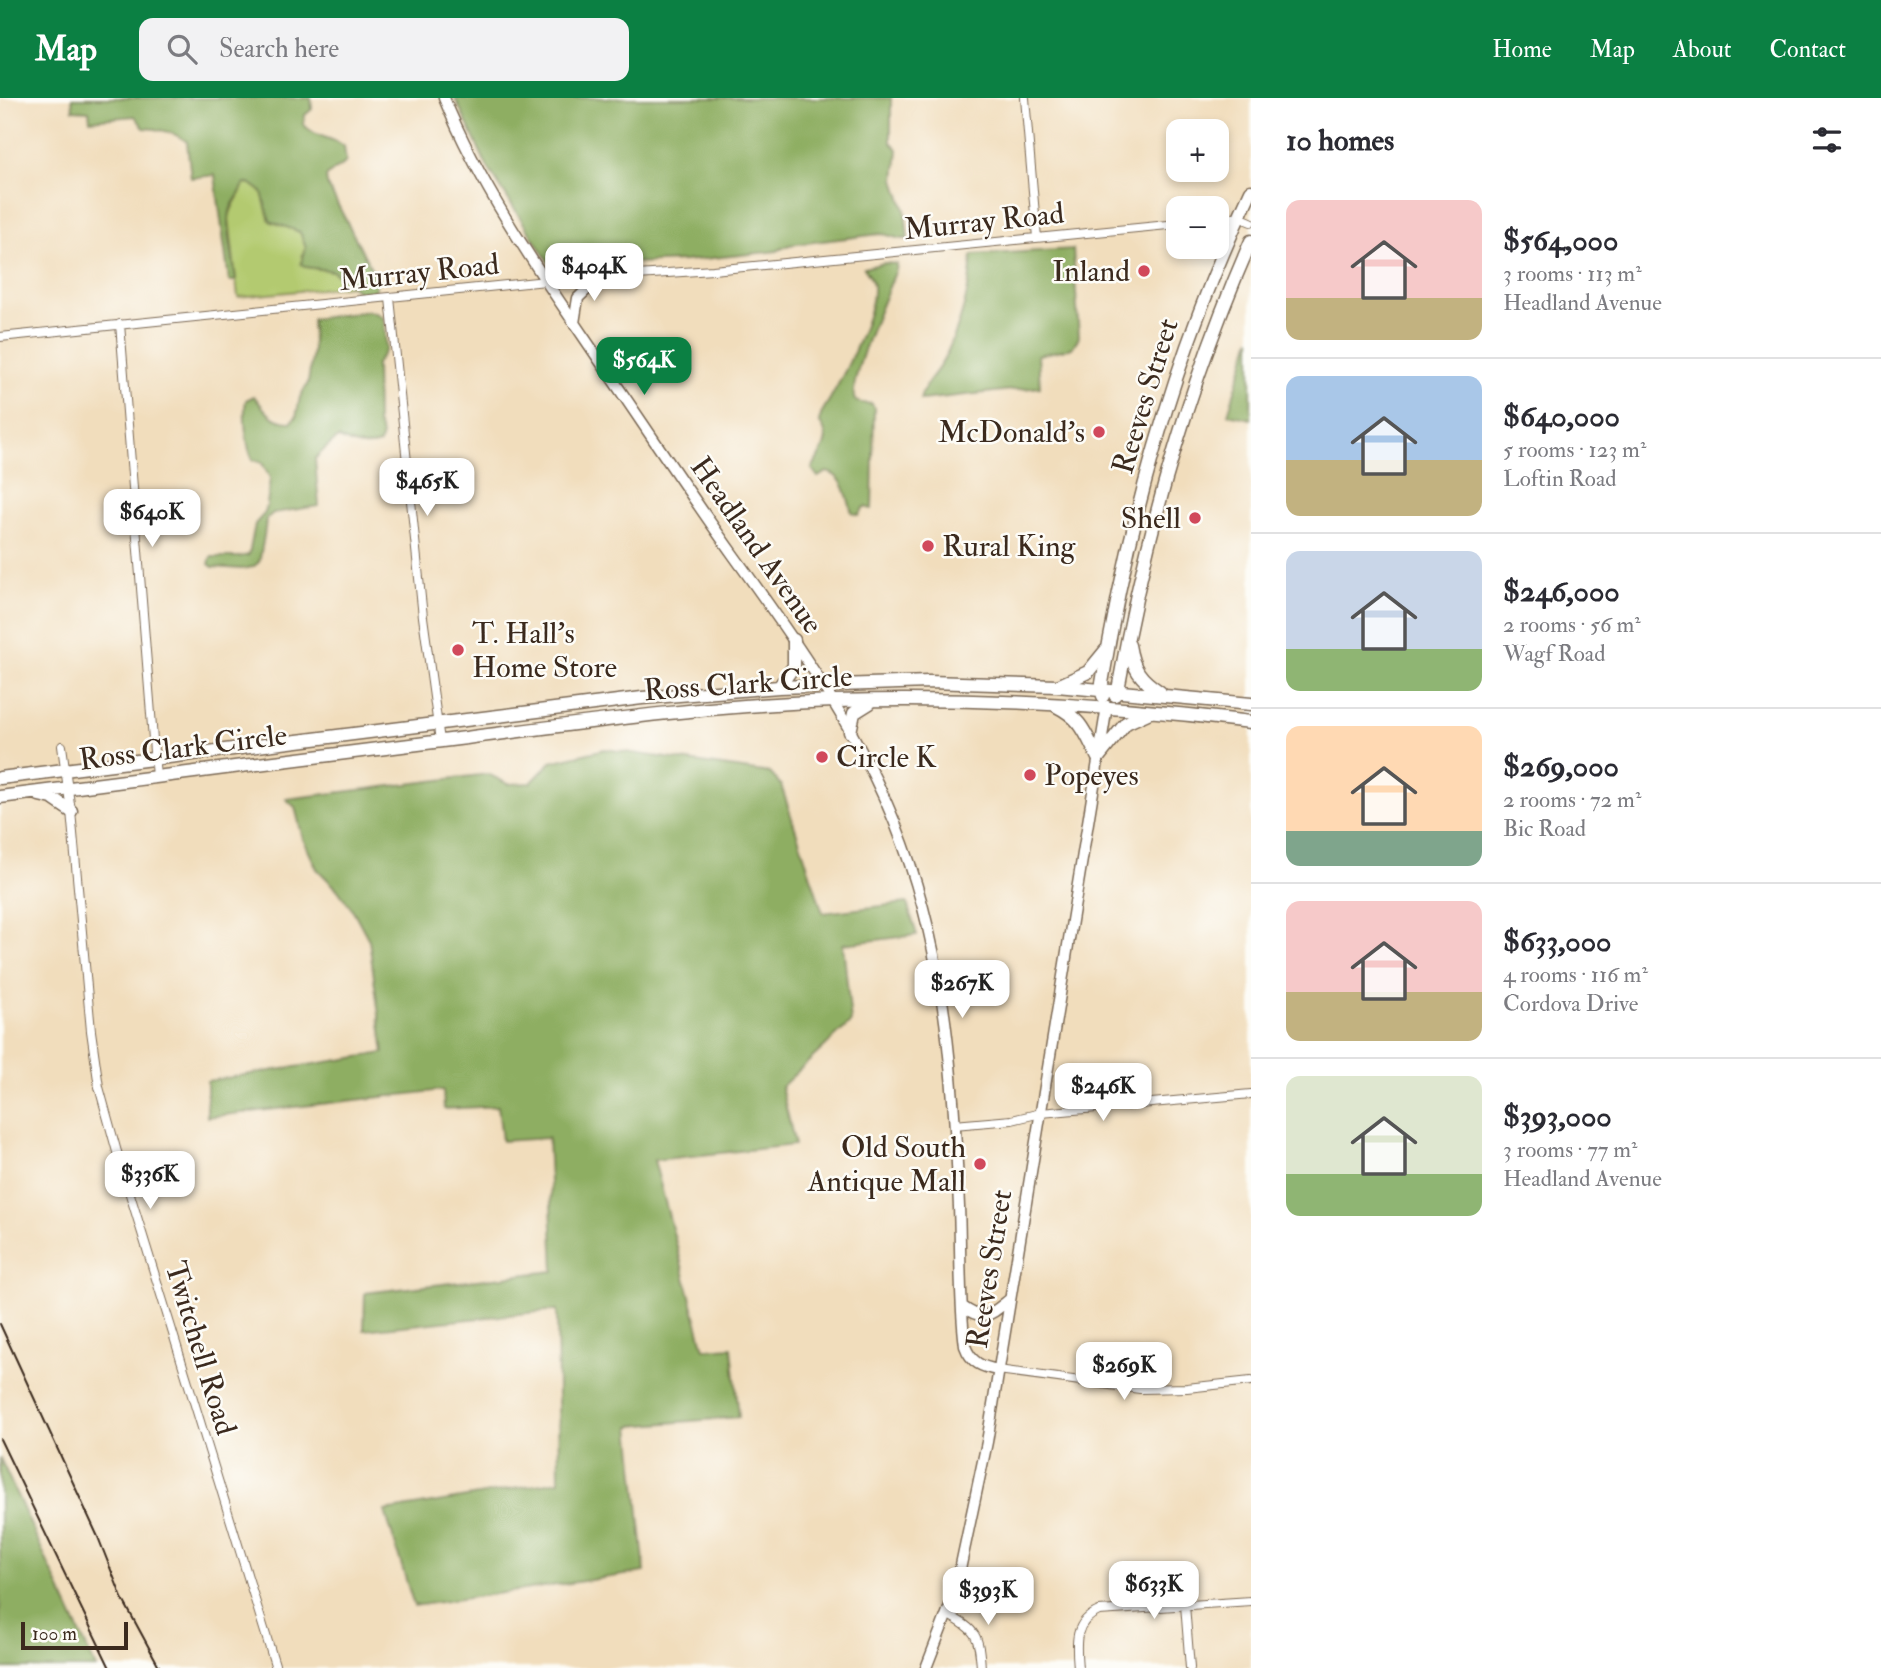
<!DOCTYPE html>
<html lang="en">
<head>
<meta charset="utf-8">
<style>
	body { margin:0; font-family:"IM FELL Double Pica",serif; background:#f2f2f3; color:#2b2b33; height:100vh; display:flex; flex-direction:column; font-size:26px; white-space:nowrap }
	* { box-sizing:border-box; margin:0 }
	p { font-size:23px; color:#7c7c81 }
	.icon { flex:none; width:38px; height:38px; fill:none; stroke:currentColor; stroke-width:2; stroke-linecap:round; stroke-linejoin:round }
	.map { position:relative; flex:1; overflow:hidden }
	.sheet { display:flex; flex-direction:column; background:#fff; width:630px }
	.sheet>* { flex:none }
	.controls { position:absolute; left:1166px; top:21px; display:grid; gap:14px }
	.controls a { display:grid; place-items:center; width:63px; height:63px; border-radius:14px; background:#fff; box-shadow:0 4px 10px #0003; font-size:35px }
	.scale { position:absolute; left:21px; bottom:18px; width:107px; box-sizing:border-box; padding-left:7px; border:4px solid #3b2a1e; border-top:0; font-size:19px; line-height:24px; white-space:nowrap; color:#3b2a1e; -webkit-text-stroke:5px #fdfcf7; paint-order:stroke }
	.price { position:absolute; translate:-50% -60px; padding:0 16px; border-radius:14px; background:#fff; color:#222; font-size:23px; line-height:46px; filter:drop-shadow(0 2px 4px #0008) }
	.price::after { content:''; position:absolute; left:50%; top:42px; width:21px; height:16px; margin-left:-10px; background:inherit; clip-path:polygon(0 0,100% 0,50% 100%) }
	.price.selected { background:#0b8043; color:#fff }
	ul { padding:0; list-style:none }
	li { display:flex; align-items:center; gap:21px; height:175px; padding:0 35px }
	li+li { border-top:2px solid #e1e1e2 }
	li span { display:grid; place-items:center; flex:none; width:196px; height:140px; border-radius:14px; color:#555 }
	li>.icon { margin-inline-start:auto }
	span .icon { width:84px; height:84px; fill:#fffc; stroke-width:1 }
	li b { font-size:30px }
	h2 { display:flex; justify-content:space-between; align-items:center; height:84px; padding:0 35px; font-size:30px }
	header { display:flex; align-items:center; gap:42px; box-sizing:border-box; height:98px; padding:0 35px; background:#0b8043; color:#fff }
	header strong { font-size:33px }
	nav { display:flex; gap:38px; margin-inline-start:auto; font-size:24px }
	.search { width:490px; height:63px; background:#f2f2f3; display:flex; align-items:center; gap:18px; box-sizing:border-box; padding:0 24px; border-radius:14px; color:#7c7c81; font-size:26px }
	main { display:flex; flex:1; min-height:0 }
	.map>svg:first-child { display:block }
	.green { fill:#b3ca6f; stroke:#777a46; stroke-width:2 }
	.forest { fill:#8eae62; stroke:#646c40; stroke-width:2 }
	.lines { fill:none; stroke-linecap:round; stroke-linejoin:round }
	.minor-casing { stroke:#7b6955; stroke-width:10 }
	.major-casing { stroke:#7b6955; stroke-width:13 }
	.highway-casing { stroke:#7b6955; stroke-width:15 }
	.minor { stroke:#fff; stroke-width:8 }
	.major { stroke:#fff; stroke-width:10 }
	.highway { stroke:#fff; stroke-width:12 }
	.rail { stroke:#3b2a1e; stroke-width:2 }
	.poi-dot { fill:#d1495b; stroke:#fdfcf7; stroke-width:2.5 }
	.labels { text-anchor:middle; stroke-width:5; stroke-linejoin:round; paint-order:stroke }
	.street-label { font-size:30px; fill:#3b2a1e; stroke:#fdfcf7 }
	.poi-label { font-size:30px; fill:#3b2a1e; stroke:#fdfcf7; text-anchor:end }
</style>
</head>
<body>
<header>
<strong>Map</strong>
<div class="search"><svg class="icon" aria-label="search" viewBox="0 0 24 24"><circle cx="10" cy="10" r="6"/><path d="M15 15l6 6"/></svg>Search here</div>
<nav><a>Home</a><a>Map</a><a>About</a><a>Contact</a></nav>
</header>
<main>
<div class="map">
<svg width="1251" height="1570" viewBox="0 0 1251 1570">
	<rect width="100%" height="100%" fill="#fdfcf7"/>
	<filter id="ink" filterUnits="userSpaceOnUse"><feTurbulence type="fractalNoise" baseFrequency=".0143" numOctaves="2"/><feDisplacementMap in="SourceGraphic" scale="14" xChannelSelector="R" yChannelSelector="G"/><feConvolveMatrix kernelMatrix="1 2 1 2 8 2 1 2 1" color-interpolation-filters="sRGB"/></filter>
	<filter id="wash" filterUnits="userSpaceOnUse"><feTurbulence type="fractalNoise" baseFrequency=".00686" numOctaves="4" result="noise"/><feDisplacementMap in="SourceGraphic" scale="28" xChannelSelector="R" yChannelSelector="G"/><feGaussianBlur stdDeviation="1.57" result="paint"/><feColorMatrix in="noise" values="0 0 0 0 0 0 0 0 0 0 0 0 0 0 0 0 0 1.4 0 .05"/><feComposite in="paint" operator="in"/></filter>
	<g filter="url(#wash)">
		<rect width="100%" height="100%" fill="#f1ddbc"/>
		<path class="green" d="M 244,86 L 251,86 L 262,94 L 270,123 L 300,134 L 306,150 L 302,157 L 307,169 L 333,173 L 351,188 L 238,199 L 229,120 C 231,107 240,99 244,86 Z"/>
		<path class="forest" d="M 72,0 L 311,0 L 312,11 L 305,17 L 303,26 C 315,40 329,38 344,48 L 346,63 C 342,71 331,71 326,79 L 327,86 L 374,176 L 376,191 L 371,194 L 359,194 L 333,173 L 306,169 L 301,166 L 306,150 L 300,134 L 270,123 L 262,94 L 251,86 L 244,86 C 241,96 234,102 231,110 C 225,126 234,165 236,183 L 229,183 L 215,77 L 191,80 L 187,44 C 176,35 159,30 144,30 L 135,18 L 90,22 L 89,13 L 73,12 Z
			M 455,0 L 891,0 L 891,44 L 898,51 L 895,82 L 905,112 L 908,141 C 897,142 890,136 880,136 L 789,147 L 777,153 L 685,163 L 551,168 L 487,68 Z
			M 1073,151 L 1079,239 L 1072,250 L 1038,257 L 1040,289 L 920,302 C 923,285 938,275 945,259 C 960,228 970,191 972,157 Z
			M 884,165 L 897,166 L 896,172 C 889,190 843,292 856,303 C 860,306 868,305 872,306 L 874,310 L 872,411 L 864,409 L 858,417 L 852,415 C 847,399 845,378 827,374 L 818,379 L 812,371 C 820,354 834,341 819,324 L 822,314 C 838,289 875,219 873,189 C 873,181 868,176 864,170 Z
			M 368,213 L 378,216 L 384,221 L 386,251 L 376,266 L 377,325 L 382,336 L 380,346 C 364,351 353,347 339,340 C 333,343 320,355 315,361 L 319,408 L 273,415 L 266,421 C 265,436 262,449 259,464 L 253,469 L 242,471 L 213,469 L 209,466 L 211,459 L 239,459 L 249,457 L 255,426 L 265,415 L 267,407 L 270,380 L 262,365 L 253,362 C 246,350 243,316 246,302 L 254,298 C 265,312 272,324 291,324 L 296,319 L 300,299 L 308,285 L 313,253 L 312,221 Z
			M 1251,240 L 1251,321 L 1228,316 Z
			M 605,651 L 770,675 L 781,687 L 823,815 L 907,805 L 917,837 L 843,846 L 851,924 L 781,989 L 795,1047 L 654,1062 L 704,1251 L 732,1249 L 739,1319 L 630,1328 L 645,1474 L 414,1508 L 385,1413 L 559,1383 L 557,1212 L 364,1232 L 365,1195 L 554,1173 L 548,1040 L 502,1043 L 498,1008 L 444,1011 L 443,992 L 207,1019 L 207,983 L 384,955 L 369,842 L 354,814 L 337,791 L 317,771 L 303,741 L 295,709 L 286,701 L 488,676 L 508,686 L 531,685 L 551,664 Z
			M 0,1360 L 96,1570 L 0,1570 Z"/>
	</g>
	<g filter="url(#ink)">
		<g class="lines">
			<g class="minor-casing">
				<path id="minor" d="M 1025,0 L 1037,140
					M 1216,121 L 1239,119 L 1251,124
					M 390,200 L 423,519 L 440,643
					M 120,226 L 156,679
					M 0,239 L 546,183 L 713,172 L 1178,126
					M 62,648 L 71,713 L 91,933 L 99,989 L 117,1054 L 276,1570
					M 954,1027 L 1012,1022 L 1041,1015 L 1251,996
					M 998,1272 L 1140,1291 L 1187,1290 L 1251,1283
					M 1185,1507 L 1190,1570
					M 948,1517 C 977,1532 979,1538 981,1570
					M 1078,1570 C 1076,1546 1073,1524 1099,1513 L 1251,1503"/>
			</g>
			<g class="major-casing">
				<path id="major" d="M 444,0 C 483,95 543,179 600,263 C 645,328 688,394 734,458 C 799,548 865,641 903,746 C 946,863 954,985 959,1109 C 961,1155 959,1202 965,1248 C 971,1265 982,1269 998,1272
					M 574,225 L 578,200 L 600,179
					M 963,1209 C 985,1225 991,1216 1010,1201
					M 926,1570 L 955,1495 L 987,1344 L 1107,608"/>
			</g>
			<g class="highway-casing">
				<path id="highway" d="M 1129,547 C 1133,571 1140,581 1160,594
					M 1060,587 L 1088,574 L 1106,552
					M 779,589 L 794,568 L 794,542
					M 1115,597 L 1118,592 C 1145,438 1188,287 1251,143
					M 1103,598 L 1101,591 C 1129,419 1176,251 1251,93
					M 1056,608 C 1082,621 1085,635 1098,660 L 1126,625 L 1150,614
					M 850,634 L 854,615 L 870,605
					M 0,680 L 642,600 L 779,589 L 929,584 L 1057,588 L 1251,606
					M 39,697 L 52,700 L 71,713
					M 0,699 C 153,679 305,660 458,641 C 583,625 709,607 835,603 C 975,599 1113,607 1251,624"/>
			</g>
			<use href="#minor" class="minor"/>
			<use href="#major" class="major"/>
			<use href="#highway" class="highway"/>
			<path class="rail" d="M 0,1226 L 98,1439 L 122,1500 L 160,1570
				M 0,1341 L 110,1570"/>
		</g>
	</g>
	<g class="poi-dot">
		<circle cx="1144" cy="173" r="7"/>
		<circle cx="1099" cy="334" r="7"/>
		<circle cx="1195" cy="420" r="7"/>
		<circle cx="928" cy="448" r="7"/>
		<circle cx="458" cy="552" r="7"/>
		<circle cx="822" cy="659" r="7"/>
		<circle cx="1030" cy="677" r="7"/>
		<circle cx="980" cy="1066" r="7"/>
	</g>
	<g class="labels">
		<g class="street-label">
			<text transform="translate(984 123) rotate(-6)" y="10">Murray Road</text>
			<text transform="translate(419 174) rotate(-6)" y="10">Murray Road</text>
			<text transform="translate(1145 298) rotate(-73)" y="10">Reeves Street</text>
			<text transform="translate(757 447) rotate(55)" y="10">Headland Avenue</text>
			<text transform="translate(748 585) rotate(-4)" y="10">Ross Clark Circle</text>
			<text transform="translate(183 649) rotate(-7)" y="10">Ross Clark Circle</text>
			<text transform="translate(989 1171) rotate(-81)" y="10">Reeves Street</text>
			<text transform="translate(201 1250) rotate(73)" y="10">Twitchell Road</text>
		</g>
		<g class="poi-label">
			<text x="1130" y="183">Inland</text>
			<text x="1085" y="344">McDonald's</text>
			<text x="1181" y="430">Shell</text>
			<text x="942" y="458" text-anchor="start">Rural King</text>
			<text x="472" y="545" text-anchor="start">T. Hall’s<tspan x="472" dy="34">Home Store</tspan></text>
			<text x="836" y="669" text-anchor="start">Circle K</text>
			<text x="1044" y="687" text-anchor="start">Popeyes</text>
			<text x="966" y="1059">Old South<tspan x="966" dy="34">Antique Mall</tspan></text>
		</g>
	</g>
</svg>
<div class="controls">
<a>+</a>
<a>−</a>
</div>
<div class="scale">100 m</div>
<b class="price" style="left:594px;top:205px">$404K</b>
<b class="price selected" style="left:644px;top:299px">$564K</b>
<b class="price" style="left:427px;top:420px">$465K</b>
<b class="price" style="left:152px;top:451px">$640K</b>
<b class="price" style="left:962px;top:922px">$267K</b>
<b class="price" style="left:1103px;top:1025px">$246K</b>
<b class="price" style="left:150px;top:1113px">$336K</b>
<b class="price" style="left:1124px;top:1304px">$269K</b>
<b class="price" style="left:1154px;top:1523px">$633K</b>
<b class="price" style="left:988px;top:1529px">$393K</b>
</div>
<section class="sheet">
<h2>10 homes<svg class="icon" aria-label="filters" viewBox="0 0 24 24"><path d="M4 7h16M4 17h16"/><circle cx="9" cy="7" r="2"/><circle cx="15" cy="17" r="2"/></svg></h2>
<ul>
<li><span style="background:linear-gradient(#f6c9c9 70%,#c2b280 0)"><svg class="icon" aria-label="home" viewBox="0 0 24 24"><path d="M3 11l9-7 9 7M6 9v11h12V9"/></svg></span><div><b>$564,000</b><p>3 rooms · 113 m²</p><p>Headland Avenue</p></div></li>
<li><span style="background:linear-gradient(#a9c7e8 60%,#c2b280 0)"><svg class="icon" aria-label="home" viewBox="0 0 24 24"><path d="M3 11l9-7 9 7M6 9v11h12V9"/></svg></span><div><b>$640,000</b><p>5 rooms · 123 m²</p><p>Loftin Road</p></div></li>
<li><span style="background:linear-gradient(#c9d6e8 70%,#8fb573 0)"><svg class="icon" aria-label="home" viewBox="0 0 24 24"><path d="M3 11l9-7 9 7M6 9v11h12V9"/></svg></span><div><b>$246,000</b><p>2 rooms · 56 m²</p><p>Wagf Road</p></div></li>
<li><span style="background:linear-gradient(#ffd9b3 75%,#7fa58c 0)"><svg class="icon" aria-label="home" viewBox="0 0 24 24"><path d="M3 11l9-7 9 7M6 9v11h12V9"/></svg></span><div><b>$269,000</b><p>2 rooms · 72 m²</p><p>Bic Road</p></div></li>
<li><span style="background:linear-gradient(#f6c9c9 65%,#c2b280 0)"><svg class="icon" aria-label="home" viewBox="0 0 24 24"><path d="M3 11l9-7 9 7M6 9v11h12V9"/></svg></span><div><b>$633,000</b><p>4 rooms · 116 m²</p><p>Cordova Drive</p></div></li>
<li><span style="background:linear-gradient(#dfe7d0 70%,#8fb573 0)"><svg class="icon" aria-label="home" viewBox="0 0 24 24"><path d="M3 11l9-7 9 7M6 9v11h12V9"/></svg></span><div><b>$393,000</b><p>3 rooms · 77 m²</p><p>Headland Avenue</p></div></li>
</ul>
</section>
</main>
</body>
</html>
